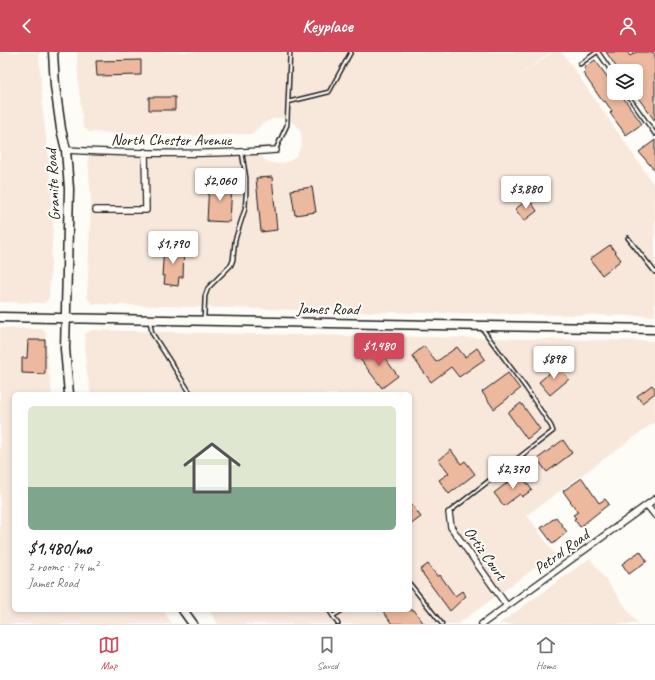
<!DOCTYPE html>
<html lang="en">
<head>
<meta charset="utf-8">
<style>
	body { margin:0; font-family:Caveat,sans-serif; background:#f2f2f2; color:#222; height:100vh; display:flex; flex-direction:column; font-size:15px; white-space:nowrap }
	* { box-sizing:border-box; margin:0 }
	p { font-size:13px; color:#767676 }
	.icon { flex:none; width:22px; height:22px; fill:none; stroke:currentColor; stroke-width:2; stroke-linecap:round; stroke-linejoin:round }
	.map { position:relative; flex:1; overflow:hidden }
	.sheet { position:absolute; left:12px; top:340px; width:400px; height:220px; display:flex; flex-direction:column; background:#fff; border-radius:6px; box-shadow:0 2px 6px #0003 }
	.sheet>* { flex:none }
	.fabs { position:absolute; left:607px; top:12px; display:grid; gap:8px }
	.fabs a { display:grid; place-items:center; width:36px; height:36px; border-radius:6px; background:#fff; box-shadow:0 2px 6px #0003; font-size:20px }
	.price { position:absolute; translate:-50% -34px; padding:0 9px; border-radius:4px; background:#fff; color:#222; font-size:13px; line-height:26px; filter:drop-shadow(0 1px 2px #0008) }
	.price::after { content:''; position:absolute; left:50%; top:24px; width:12px; height:9px; margin-left:-6px; background:inherit; clip-path:polygon(0 0,100% 0,50% 100%) }
	.price.on { background:#d1495b; color:#fff }
	ul { padding:0; list-style:none }
	li { display:grid; align-content:center; gap:8px; height:212px; padding:0 16px }
	li+li { border-top:1px solid #e0e0e0 }
	li span { display:grid; place-items:center; height:124px; border-radius:6px; color:#555 }
	li>.icon { margin-inline-start:auto }
	span .icon { width:72px; height:72px; fill:#fffc; stroke-width:1 }
	li b { font-size:17px }
	header { display:flex; justify-content:space-between; align-items:center; height:52px; padding:0 16px; background:#d1495b; color:#fff; font-size:18px; font-weight:700 }
	.menu { display:flex; justify-content:space-around; align-items:center; height:56px; border-top:1px solid #e0e0e0; background:#fff; font-size:11px; color:#767676 }
	.menu a { display:grid; justify-items:center; gap:2px }
	.menu .on { color:#d1495b }
	.map>svg:first-child { display:block }
	.built { fill:#f8e8dc }
	.building { fill:#ecb89e; stroke:#1c1c1c }
	.lines { fill:none; stroke-linecap:round; stroke-linejoin:round }
	.lane-casing { stroke:#1c1c1c; stroke-width:5.5 }
	.street-casing { stroke:#1c1c1c; stroke-width:8 }
	.secondary-casing { stroke:#1c1c1c; stroke-width:11 }
	.lane { stroke:#fdfcf7; stroke-width:2.5 }
	.street { stroke:#fdfcf7; stroke-width:5.5 }
	.secondary { stroke:#fdfcf7; stroke-width:8 }
	.labels { text-anchor:middle; stroke-width:4; stroke-linejoin:round; paint-order:stroke }
	.street-label { font-size:16px; fill:#1c1c1c; stroke:#fdfcf7 }
</style>
</head>
<body>
<header><svg class="icon" aria-label="back" viewBox="0 0 24 24"><path d="M15 5l-7 7 7 7"/></svg>Keyplace<svg class="icon" aria-label="person" viewBox="0 0 24 24"><circle cx="12" cy="8" r="4"/><path d="M4 21q1-7 8-7t8 7"/></svg></header>
<div class="map">
<svg width="655" height="572" viewBox="0 0 655 572">
	<rect width="100%" height="100%" fill="#fdfcf7"/>
	<filter id="ink" filterUnits="userSpaceOnUse"><feTurbulence type="fractalNoise" baseFrequency=".025" numOctaves="2"/><feDisplacementMap in="SourceGraphic" scale="8" xChannelSelector="R" yChannelSelector="G"/><feConvolveMatrix kernelMatrix="1 2 1 2 8 2 1 2 1" color-interpolation-filters="sRGB"/></filter>
	<g filter="url(#ink)">
		<path class="built" d="M 0,0 L 39,0 L 43,62 L 49,107 L 53,174 L 49,246 L 44,251 L 0,250 Z
			M 77,0 L 551,0 L 516,26 L 553,0 L 562,0 L 655,134 L 655,264 L 365,260 L 92,252 L 87,245 L 91,149 L 88,107 L 90,101 L 257,101 L 268,110 L 277,112 L 288,110 L 297,103 L 302,92 L 301,81 L 298,75 L 287,66 L 275,66 L 263,71 L 252,82 L 201,84 L 89,80 L 83,75 L 78,28 Z
			M 0,276 L 41,277 L 46,280 L 47,306 L 52,342 L 14,342 L 14,558 L 163,558 L 172,572 L 0,572 Z
			M 91,278 L 249,282 L 655,289 L 655,370 L 527,463 L 558,506 L 542,517 L 539,513 L 458,572 L 218,572 L 209,558 L 410,558 L 410,342 L 91,342 L 86,316 L 85,282 Z
			M 590,506 L 638,572 L 499,572 Z"/>
		<path class="building" d="M 606,0 L 627,0 L 630,4 L 636,0 L 653,0 L 655,3 L 655,69 L 636,43 L 636,19 L 619,19 Z
			M 141,8 L 141,23 L 97,24 L 96,9 Z
			M 595,8 L 614,34 L 614,41 L 620,41 L 642,72 L 626,83 L 610,61 L 612,59 L 605,49 L 603,50 L 583,21 L 586,19 L 584,16 Z
			M 149,45 L 175,45 L 175,58 L 149,58 Z
			M 655,88 L 655,119 L 639,100 Z
			M 272,125 L 277,178 L 261,180 L 256,126 Z
			M 209,131 L 232,132 L 230,170 L 207,169 Z
			M 312,135 L 316,160 L 295,163 L 291,138 Z
			M 529,147 L 537,159 L 524,169 L 515,157 Z
			M 610,193 L 621,208 L 602,223 L 590,207 Z
			M 164,194 L 184,195 L 183,225 L 179,225 L 178,234 L 164,232 L 165,224 L 162,224 Z
			M 28,288 L 45,288 L 45,322 L 22,321 L 22,306 L 27,306 Z
			M 424,294 L 436,310 L 457,295 L 465,305 L 477,296 L 485,307 L 459,325 L 451,315 L 431,330 L 412,304 Z
			M 377,295 L 398,324 L 382,336 L 360,307 Z
			M 558,314 L 569,327 L 550,343 L 539,330 Z
			M 508,321 L 520,337 L 494,357 L 482,340 Z
			M 652,333 L 655,337 L 655,341 L 642,351 L 637,344 Z
			M 521,351 L 540,377 L 527,387 L 508,361 Z
			M 563,388 L 572,401 L 547,420 L 537,407 Z
			M 451,398 L 461,412 L 465,409 L 475,422 L 449,442 L 439,428 L 449,421 L 439,408 Z
			M 520,421 L 532,438 L 522,445 L 520,442 L 504,454 L 494,441 Z
			M 582,426 L 599,451 L 605,447 L 609,452 L 580,475 L 574,467 L 576,466 L 573,463 L 578,460 L 563,439 Z
			M 410,450 L 421,465 L 410,473 Z
			M 556,465 L 567,480 L 553,492 L 541,476 Z
			M 640,499 L 647,509 L 629,522 L 622,512 Z
			M 428,512 L 438,525 L 440,523 L 455,544 L 462,539 L 466,544 L 450,559 L 420,518 Z
			M 382,558 L 414,558 L 424,572 L 392,572 Z"/>
		<g class="lines">
			<g class="lane-casing">
				<path id="lane" d="M 598,0 L 614,23
					M 580,12 L 597,0
					M 626,41 L 655,82
					M 288,50 L 329,40 L 351,0
					M 276,97 L 287,73 L 290,0
					M 628,186 L 655,220
					M 204,267 L 205,244 L 208,236 L 231,213 L 233,208 L 235,188 L 245,157 L 246,142 L 246,126 L 242,101
					M 150,270 L 152,281 L 157,289 L 191,342
					M 449,460 L 553,379 L 551,374 L 526,336 L 481,275
					M 410,532 L 442,572
					M 329,558 L 338,572
					M 333,564 L 343,558"/>
			</g>
			<g class="street-casing">
				<path id="street" d="M 66,98 C 136,102 206,103 276,98
					M 96,158 L 146,158 L 145,100
					M 647,453 L 655,463
					M 449,461 L 451,475 L 507,554
					M 482,572 L 655,447"/>
			</g>
			<g class="secondary-casing">
				<path id="secondary" d="M 53,0 L 55,34 L 61,77 L 66,98 L 69,137 L 65,297 L 69,342
					M 0,265 L 655,277
					M 183,558 L 193,572"/>
			</g>
			<use href="#lane" class="lane"/>
			<use href="#street" class="street"/>
			<use href="#secondary" class="secondary"/>
		</g>
	</g>
	<g class="labels">
		<g class="street-label">
			<text x="171" y="93">North Chester Avenue</text>
			<text transform="translate(52 133) rotate(-93)" y="6">Granite Road</text>
			<text transform="translate(328 256) rotate(1)" y="6">James Road</text>
			<text transform="translate(561 499) rotate(-36)" y="6">Petrol Road</text>
			<text transform="translate(486 501) rotate(55)" y="6">Ortiz Court</text>
		</g>
	</g>
</svg>
<div class="fabs">
<a><svg class="icon" aria-label="layers" viewBox="0 0 24 24"><path d="M12 4l9 5-9 5-9-5zM3 14l9 5 9-5"/></svg></a>
</div>
<b class="price" style="left:220px;top:150px">$2,060</b>
<b class="price" style="left:526px;top:158px">$3,880</b>
<b class="price" style="left:173px;top:213px">$1,790</b>
<b class="price on" style="left:379px;top:315px">$1,480</b>
<b class="price" style="left:554px;top:328px">$898</b>
<b class="price" style="left:513px;top:438px">$2,370</b>
<section class="sheet">
<ul>
<li><span style="background:linear-gradient(#dfe7d0 65%,#7fa58c 0)"><svg class="icon" aria-label="home" viewBox="0 0 24 24"><path d="M3 11l9-7 9 7M6 9v11h12V9"/></svg></span><div><b>$1,480/mo</b><p>2 rooms · 74 m²</p><p>James Road</p></div></li>
</ul>
</section>
</div>
<nav class="menu">
<a class="on"><svg class="icon" aria-label="map" viewBox="0 0 24 24"><path d="M3 6l6-2 6 2 6-2v14l-6 2-6-2-6 2zM9 4v14M15 6v14"/></svg>Map</a>
<a><svg class="icon" aria-label="saved" viewBox="0 0 24 24"><path d="M7 4h10v16l-5-4-5 4z"/></svg>Saved</a>
<a><svg class="icon" aria-label="home" viewBox="0 0 24 24"><path d="M3 11l9-7 9 7M6 9v11h12V9"/></svg>Home</a>
</nav>
</body>
</html>
